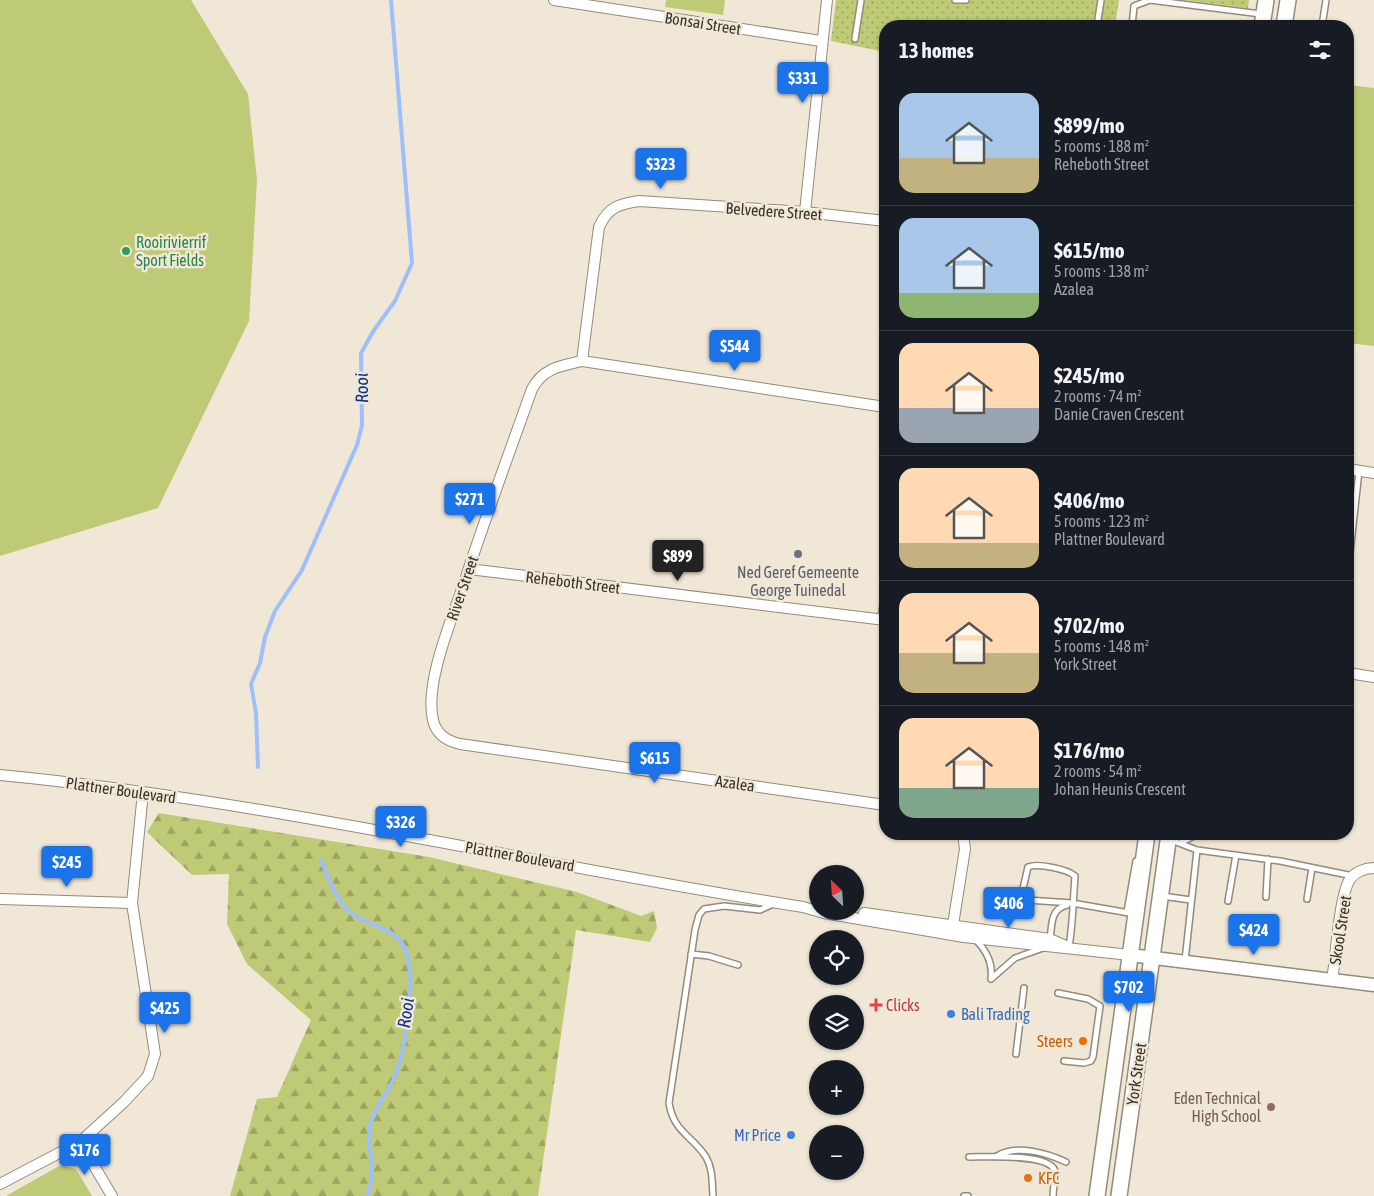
<!DOCTYPE html>
<html lang="en">
<head>
<meta charset="utf-8">
<style>
	body { margin:0; font-family:"Asap Condensed",sans-serif; background:#242831; color:#f1f3f6; height:100vh; display:flex; flex-direction:column; font-size:19px; white-space:nowrap }
	* { box-sizing:border-box; margin:0 }
	p { font-size:16px; color:#9ea1a6 }
	.icon { flex:none; width:28px; height:28px; fill:none; stroke:currentColor; stroke-width:2; stroke-linecap:round; stroke-linejoin:round }
	.map { position:relative; flex:1; overflow:hidden }
	.panel { position:absolute; left:879px; top:20px; width:475px; height:820px; display:flex; flex-direction:column; background:#171b24; border-radius:20px; box-shadow:0 1px 4px #0004 }
	.panel>* { flex:none }
	.needle { width:32px; rotate:335deg }
	.tools { position:absolute; left:809px; top:865px; display:grid; gap:10px }
	.tools a { display:grid; place-items:center; width:55px; height:55px; border-radius:50%; background:#171b24; box-shadow:0 1px 4px #0004; font-size:25px }
	.price { position:absolute; translate:-50% -42px; padding:0 11px; border-radius:5px; background:#1a73e8; color:#fff; font-size:16px; line-height:32px; filter:drop-shadow(0 1px 2px #0008) }
	.price::after { content:''; position:absolute; left:50%; top:30px; width:15px; height:11px; margin-left:-8px; background:inherit; clip-path:polygon(0 0,100% 0,50% 100%) }
	.price.active { background:#222; color:#fff }
	ul { padding:0; list-style:none }
	li { display:flex; align-items:center; gap:15px; height:125px; padding:0 20px }
	li+li { border-top:1px solid #363941 }
	li span { display:grid; place-items:center; flex:none; width:140px; height:100px; border-radius:15px; color:#555 }
	li>.icon { margin-inline-start:auto }
	span .icon { width:60px; height:60px; fill:#fffc; stroke-width:1 }
	li b { font-size:21px }
	h2 { display:flex; justify-content:space-between; align-items:center; height:60px; padding:0 20px; font-size:21px }
	.map>svg:first-child { display:block }
	.grass { fill:url(#grass-dots) }
	.forest { fill:url(#forest-firs) }
	.green { fill:#beca75 }
	.lines { fill:none; stroke-linecap:round; stroke-linejoin:round }
	.stream { stroke:#9ebefc; stroke-width:4 }
	.service-casing { stroke:#938b7b; stroke-width:8 }
	.minor-casing { stroke:#938b7b; stroke-width:12 }
	.tertiary-casing { stroke:#938b7b; stroke-width:15 }
	.secondary-casing { stroke:#938b7b; stroke-width:18 }
	.service { stroke:#fff; stroke-width:5 }
	.minor { stroke:#fff; stroke-width:10 }
	.tertiary { stroke:#fff; stroke-width:12 }
	.secondary { stroke:#fff; stroke-width:15 }
	.leisure-dot { fill:#2e9e5b; stroke:#f0e7d6; stroke-width:2 }
	.worship-dot { fill:#6b7280; stroke:#f0e7d6; stroke-width:2 }
	.health-dot { fill:#e0444e; stroke:#f0e7d6; stroke-width:2 }
	.shop-dot { fill:#3f7fe0; stroke:#f0e7d6; stroke-width:2 }
	.food-dot { fill:#e8710a; stroke:#f0e7d6; stroke-width:2 }
	.education-dot { fill:#8d6e63; stroke:#f0e7d6; stroke-width:2 }
	.labels { text-anchor:middle; stroke-width:5; stroke-linejoin:round; paint-order:stroke }
	.street-label { font-size:16px; fill:#38342d; stroke:#f0e7d6 }
	.leisure-label { font-size:16px; fill:#27864d; stroke:#f0e7d6; text-anchor:start }
	.worship-label { font-size:16px; fill:#5b616d; stroke:#f0e7d6 }
	.health-label { font-size:16px; fill:#be3a42; stroke:#f0e7d6; text-anchor:start }
	.shop-label { font-size:16px; fill:#366cbe; stroke:#f0e7d6; text-anchor:start }
	.food-label { font-size:16px; fill:#c56008; stroke:#f0e7d6; text-anchor:end }
	.education-label { font-size:16px; fill:#785e54; stroke:#f0e7d6; text-anchor:end }
	.water-label { font-size:18px; font-style:italic; fill:#0d3287; stroke:#f0e7d6 }
</style>
</head>
<body>
<div class="map">
<svg width="1374" height="1196" viewBox="0 0 1374 1196">
	<defs>
		<pattern id="grass-dots" width="8" height="8" patternUnits="userSpaceOnUse" patternTransform="scale(1.25)"><rect width="8" height="8" fill="#beca75"/><path d="M2 2h.1M6 6h.1" fill="none" stroke="#9ba560" stroke-width="1.8" stroke-linecap="round"/></pattern>
		<pattern id="forest-firs" width="22" height="20" patternUnits="userSpaceOnUse" patternTransform="scale(1.25)"><rect width="22" height="20" fill="#beca75"/><path d="M5 1l3.5 6h-7zM16 11l3.5 6h-7z" fill="#9ba560"/></pattern>
	</defs>
	<rect width="100%" height="100%" fill="#f0e7d6"/>
	<path class="grass" d="M 836,0 L 1119,0 L 1115,26 L 885,26 L 885,52 L 831,41 Z
		M 1184,0 L 1249,0 L 1248,8 Z"/>
	<path class="forest" d="M 159,813 L 429,857 L 577,892 L 641,916 L 654,911 L 657,928 L 650,942 L 576,930 L 538,1196 L 230,1196 L 257,1099 L 277,1097 L 311,1020 L 247,964 L 227,924 L 229,874 L 192,875 L 147,832 Z"/>
	<path class="green" d="M 0,0 L 191,0 L 248,94 L 257,180 L 249,321 L 158,508 L 0,556 Z
		M 666,0 L 725,0 L 723,15 L 665,7 Z
		M 1348,85 L 1374,88 L 1374,346 L 1348,343 Z
		M 61,1165 L 76,1169 L 92,1196 L 6,1196 Z"/>
	<g class="lines">
		<path class="stream" d="M 258,767 L 256,713 L 251,684 L 260,663 L 265,637 L 275,611 L 302,570 L 357,445 L 362,425 L 361,353 L 374,330 L 395,301 L 412,263 L 391,0
			M 321,860 C 329,878 335,900 351,913 C 368,926 393,926 404,947 C 418,975 406,1049 394,1078 C 387,1095 369,1114 369,1133 C 369,1158 377,1169 367,1196"/>
		<g class="service-casing">
			<path id="service" d="M 955,0 L 966,0
				M 1097,26 L 1101,0
				M 1132,26 L 1134,6 L 1150,0 L 1261,14
				M 1322,26 L 1326,0
				M 855,39 L 861,0
				M 1350,553 L 1359,471
				M 1171,840 L 1197,850 L 1280,861 L 1353,876
				M 1182,842 L 1198,834
				M 1162,896 L 1191,900
				M 1266,897 L 1268,859
				M 1307,899 L 1312,868
				M 1228,901 L 1236,855
				M 1127,912 L 1136,861
				M 975,939 C 986,950 993,963 991,978
				M 1050,940 C 1052,925 1050,909 1067,905
				M 1069,947 C 1073,923 1073,901 1075,876 C 1067,869 1038,863 1028,867 L 1022,893 L 1027,900 L 1072,903 L 1135,914
				M 691,954 L 709,956 L 738,965
				M 1185,961 L 1197,850
				M 991,979 L 1015,958 L 1043,948
				M 1058,993 L 1088,999 L 1100,1006 L 1093,1057 L 1091,1061 L 1084,1063 L 1064,1061
				M 1016,1054 L 1024,988
				M 997,1156 C 1016,1144 1047,1153 1066,1162
				M 969,1157 C 986,1157 1049,1153 1055,1171 L 1053,1196
				M 713,1196 C 712,1183 713,1169 706,1157 C 692,1135 674,1133 669,1103 L 695,930 L 699,915 L 704,909 L 724,906 L 760,910 L 773,904
				M 964,1196 L 968,1196"/>
		</g>
		<g class="minor-casing">
			<path id="minor" d="M 554,0 L 821,41
				M 805,212 L 827,0
				M 582,361 L 599,227 C 608,207 619,204 639,201 L 805,212 L 885,221
				M 885,407 L 582,361 C 561,366 543,368 532,389 C 510,451 487,513 466,577 C 454,615 424,681 433,720 C 436,734 447,741 460,744 L 885,805
				M 1348,469 L 1374,473
				M 469,569 L 885,620
				M 883,620 L 885,604
				M 1348,673 L 1374,677
				M 0,775 C 270,801 535,865 803,907 L 824,913 L 964,937 L 1130,955
				M 0,899 L 132,903
				M 864,913 L 1050,939 L 1066,946
				M 952,931 L 965,849 L 963,834
				M 1332,980 C 1336,958 1339,896 1350,879 C 1355,872 1365,868 1374,868
				M 80,1142 L 112,1196
				M 0,1184 L 80,1142 L 124,1102 L 148,1076 L 155,1054 L 132,903 L 143,792"/>
		</g>
		<g class="tertiary-casing">
			<path id="tertiary" d="M 1130,955 L 1374,985"/>
		</g>
		<g class="secondary-casing">
			<path id="secondary" d="M 1262,26 L 1266,0
				M 1284,26 L 1288,0
				M 1097,1196 L 1147,834
				M 1119,1196 L 1169,834"/>
		</g>
		<use href="#service" class="service"/>
		<use href="#minor" class="minor"/>
		<use href="#tertiary" class="tertiary"/>
		<use href="#secondary" class="secondary"/>
	</g>
	<circle class="leisure-dot" cx="126" cy="251" r="5"/>
	<circle class="worship-dot" cx="798" cy="554" r="5"/>
	<path class="health-dot" d="M873.5 997.5h5v5h5v5h-5v5h-5v-5h-5v-5h5z"/>
	<g class="shop-dot">
		<circle cx="951" cy="1014" r="5"/>
		<circle cx="791" cy="1135" r="5"/>
	</g>
	<g class="food-dot">
		<circle cx="1083" cy="1041" r="5"/>
		<circle cx="1028" cy="1178" r="5"/>
	</g>
	<circle class="education-dot" cx="1271" cy="1107" r="5"/>
	<g class="labels">
		<g class="street-label">
			<text transform="translate(703 23) rotate(9)" y="6">Bonsai Street</text>
			<text transform="translate(774 211) rotate(4)" y="6">Belvedere Street</text>
			<text transform="translate(573 582) rotate(7)" y="6">Reheboth Street</text>
			<text transform="translate(462 588) rotate(-71)" y="6">River Street</text>
			<text transform="translate(735 783) rotate(8)" y="6">Azalea</text>
			<text transform="translate(121 790) rotate(8)" y="6">Plattner Boulevard</text>
			<text transform="translate(520 856) rotate(10)" y="6">Plattner Boulevard</text>
			<text transform="translate(1340 930) rotate(-81)" y="6">Skool Street</text>
			<text transform="translate(1136 1074) rotate(-82)" y="6">York Street</text>
		</g>
		<g class="leisure-label">
			<text x="136" y="248">Rooirivierrif<tspan x="136" dy="18">Sport Fields</tspan></text>
		</g>
		<g class="worship-label">
			<text x="798" y="578">Ned Geref Gemeente<tspan x="798" dy="18">George Tuinedal</tspan></text>
		</g>
		<g class="health-label">
			<text x="886" y="1011">Clicks</text>
		</g>
		<g class="shop-label">
			<text x="961" y="1020">Bali Trading</text>
			<text x="781" y="1141" text-anchor="end">Mr Price</text>
		</g>
		<g class="food-label">
			<text x="1073" y="1047">Steers</text>
			<text x="1038" y="1184" text-anchor="start">KFC</text>
		</g>
		<g class="education-label">
			<text x="1261" y="1104">Eden Technical<tspan x="1261" dy="18">High School</tspan></text>
		</g>
		<g class="water-label">
			<text transform="translate(362 388) rotate(-91)" y="6">Rooi</text>
			<text transform="translate(406 1013) rotate(-82)" y="6">Rooi</text>
		</g>
	</g>
</svg>
<div class="tools">
<a><svg class="needle" viewBox="-14 -14 28 28"><path d="M0-13l5 13h-10z" fill="#e53935"/><path d="M0 13l5-13h-10z" fill="#9ea1a6"/></svg></a>
<a><svg class="icon" aria-label="locate" viewBox="0 0 24 24"><circle cx="12" cy="12" r="6"/><path d="M12 2v4M12 18v4M2 12h4M18 12h4"/></svg></a>
<a><svg class="icon" aria-label="layers" viewBox="0 0 24 24"><path d="M12 4l9 5-9 5-9-5zM3 14l9 5 9-5"/></svg></a>
<a>+</a>
<a>−</a>
</div>
<b class="price" style="left:803px;top:104px">$331</b>
<b class="price" style="left:661px;top:190px">$323</b>
<b class="price" style="left:735px;top:372px">$544</b>
<b class="price" style="left:470px;top:525px">$271</b>
<b class="price active" style="left:678px;top:582px">$899</b>
<b class="price" style="left:655px;top:784px">$615</b>
<b class="price" style="left:401px;top:848px">$326</b>
<b class="price" style="left:67px;top:888px">$245</b>
<b class="price" style="left:1009px;top:929px">$406</b>
<b class="price" style="left:1254px;top:956px">$424</b>
<b class="price" style="left:1129px;top:1013px">$702</b>
<b class="price" style="left:165px;top:1034px">$425</b>
<b class="price" style="left:85px;top:1176px">$176</b>
<section class="panel">
<h2>13 homes<svg class="icon" aria-label="filters" viewBox="0 0 24 24"><path d="M4 7h16M4 17h16"/><circle cx="9" cy="7" r="2"/><circle cx="15" cy="17" r="2"/></svg></h2>
<ul>
<li><span style="background:linear-gradient(#a9c7e8 65%,#c2b280 0)"><svg class="icon" aria-label="home" viewBox="0 0 24 24"><path d="M3 11l9-7 9 7M6 9v11h12V9"/></svg></span><div><b>$899/mo</b><p>5 rooms · 188 m²</p><p>Reheboth Street</p></div></li>
<li><span style="background:linear-gradient(#a9c7e8 75%,#8fb573 0)"><svg class="icon" aria-label="home" viewBox="0 0 24 24"><path d="M3 11l9-7 9 7M6 9v11h12V9"/></svg></span><div><b>$615/mo</b><p>5 rooms · 138 m²</p><p>Azalea</p></div></li>
<li><span style="background:linear-gradient(#ffd9b3 65%,#9aa5b1 0)"><svg class="icon" aria-label="home" viewBox="0 0 24 24"><path d="M3 11l9-7 9 7M6 9v11h12V9"/></svg></span><div><b>$245/mo</b><p>2 rooms · 74 m²</p><p>Danie Craven Crescent</p></div></li>
<li><span style="background:linear-gradient(#ffd9b3 75%,#c2b280 0)"><svg class="icon" aria-label="home" viewBox="0 0 24 24"><path d="M3 11l9-7 9 7M6 9v11h12V9"/></svg></span><div><b>$406/mo</b><p>5 rooms · 123 m²</p><p>Plattner Boulevard</p></div></li>
<li><span style="background:linear-gradient(#ffd9b3 60%,#c2b280 0)"><svg class="icon" aria-label="home" viewBox="0 0 24 24"><path d="M3 11l9-7 9 7M6 9v11h12V9"/></svg></span><div><b>$702/mo</b><p>5 rooms · 148 m²</p><p>York Street</p></div></li>
<li><span style="background:linear-gradient(#ffd9b3 70%,#7fa58c 0)"><svg class="icon" aria-label="home" viewBox="0 0 24 24"><path d="M3 11l9-7 9 7M6 9v11h12V9"/></svg></span><div><b>$176/mo</b><p>2 rooms · 54 m²</p><p>Johan Heunis Crescent</p></div></li>
</ul>
</section>
</div>
</body>
</html>
